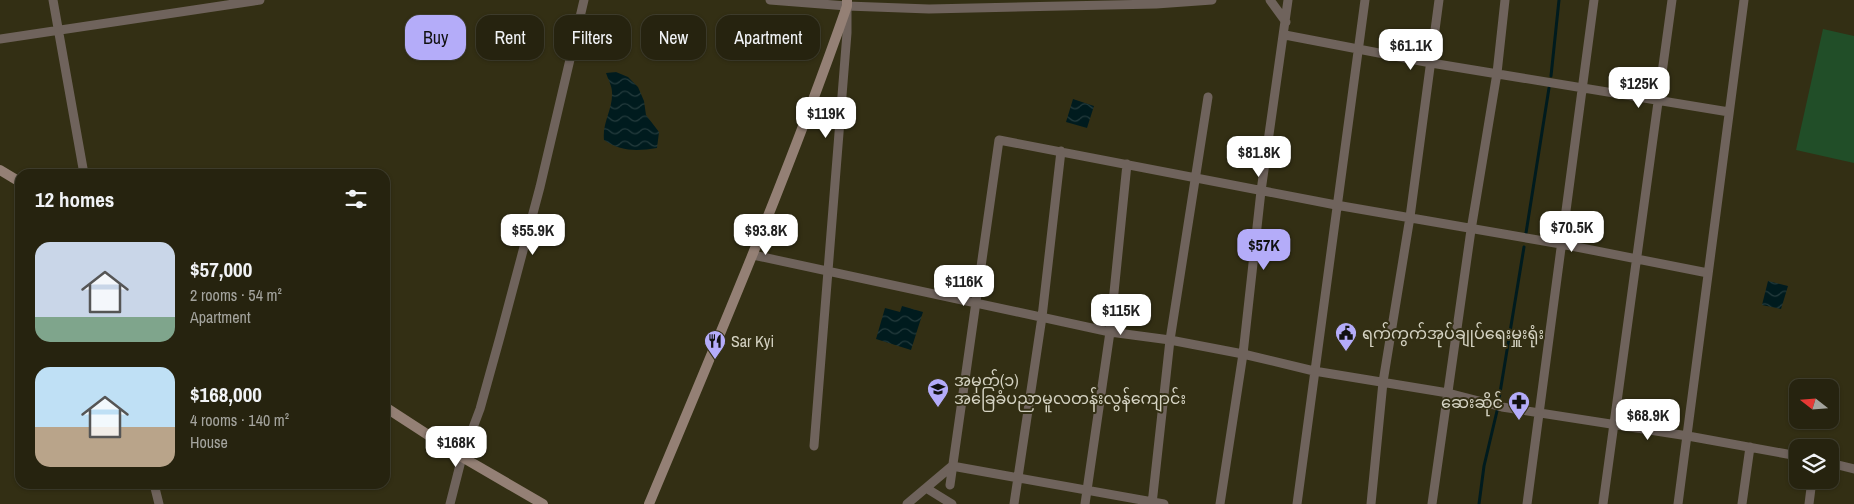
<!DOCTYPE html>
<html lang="en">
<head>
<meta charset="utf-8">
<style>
	body { margin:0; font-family:"Archivo Narrow","Noto Sans Myanmar",sans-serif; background:#322f1d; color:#f1f3f6; height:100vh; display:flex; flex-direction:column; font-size:19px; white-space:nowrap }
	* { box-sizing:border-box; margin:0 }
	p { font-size:16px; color:#a4a49e }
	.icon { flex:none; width:28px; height:28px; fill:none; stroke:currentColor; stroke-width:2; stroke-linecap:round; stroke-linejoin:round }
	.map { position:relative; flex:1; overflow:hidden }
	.sheet { position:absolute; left:15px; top:169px; width:375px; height:320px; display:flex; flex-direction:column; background:#26230f; border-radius:15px; box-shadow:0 1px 4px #0004,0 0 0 1px #42402f }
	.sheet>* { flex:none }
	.guide { position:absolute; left:405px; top:15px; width:475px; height:45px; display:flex; gap:10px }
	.needle { width:32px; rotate:287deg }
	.buttons { position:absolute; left:1789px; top:379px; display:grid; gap:10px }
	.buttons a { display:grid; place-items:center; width:50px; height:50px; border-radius:10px; background:#26230f; box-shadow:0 1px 4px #0004,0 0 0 1px #42402f; font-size:25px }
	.price { position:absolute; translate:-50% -42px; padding:0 11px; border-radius:10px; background:#fff; color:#222; font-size:16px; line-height:32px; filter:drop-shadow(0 1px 2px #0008) }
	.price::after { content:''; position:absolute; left:50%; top:30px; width:15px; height:11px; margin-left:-8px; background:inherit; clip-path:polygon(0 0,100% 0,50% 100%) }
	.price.current { background:#b4acf9; color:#111 }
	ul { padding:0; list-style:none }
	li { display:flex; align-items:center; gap:15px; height:125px; padding:0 20px }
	li span { display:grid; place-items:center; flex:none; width:140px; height:100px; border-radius:15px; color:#555 }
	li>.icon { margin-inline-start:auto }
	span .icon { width:60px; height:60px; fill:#fffc; stroke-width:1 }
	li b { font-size:21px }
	h2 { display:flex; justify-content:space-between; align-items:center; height:60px; padding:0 20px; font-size:21px }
	.chip { padding:0 18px; border-radius:15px; background:#26230f; box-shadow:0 1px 4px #0004,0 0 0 1px #42402f; font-size:18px; line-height:45px }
	.chip.current { background:#b4acf9; color:#111 }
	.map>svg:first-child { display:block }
	.pitch { fill:#214e28 }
	.water { fill:url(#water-waves) }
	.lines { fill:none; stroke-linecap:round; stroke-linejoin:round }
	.stream { stroke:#001b1e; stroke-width:3 }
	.minor { stroke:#6f635c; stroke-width:9 }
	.secondary { stroke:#948075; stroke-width:10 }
	.labels { text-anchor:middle; stroke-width:4; stroke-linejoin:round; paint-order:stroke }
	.poi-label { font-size:16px; fill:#d4d2c2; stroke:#332f14; text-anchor:start }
</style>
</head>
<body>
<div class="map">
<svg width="1854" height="504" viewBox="0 0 1854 504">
	<defs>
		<pattern id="water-waves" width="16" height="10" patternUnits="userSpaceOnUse" patternTransform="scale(1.25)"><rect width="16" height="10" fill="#001b1e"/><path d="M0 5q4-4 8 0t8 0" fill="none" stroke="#243b3d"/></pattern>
	</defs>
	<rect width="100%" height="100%" fill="#332f14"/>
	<path class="pitch" d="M 1823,29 L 1854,36 L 1854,163 L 1796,150 Z"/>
	<path class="water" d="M 616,72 L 628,77 L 638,87 L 644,101 L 646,115 L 659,132 L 657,148 C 638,151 621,152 604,140 C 602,122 613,110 612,92 C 612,86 608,79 606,73 Z
		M 1073,99 L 1094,106 L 1087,128 L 1066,122 Z
		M 1768,281 L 1788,286 L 1781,309 L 1762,305 Z
		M 902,306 L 923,312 L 911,350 L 876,339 L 885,308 L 900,312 Z"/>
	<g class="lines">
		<path class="stream" d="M 1551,76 L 1559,0
			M 1526,233 L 1549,88
			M 1479,504 L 1484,466 L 1497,411 L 1524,247"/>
		<path class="minor" d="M 53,0 L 84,174
			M 770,0 L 847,6 L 929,9 L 1156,4 L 1212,0
			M 1270,0 L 1286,22
			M 1285,35 L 1431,63 L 1729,112
			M 0,39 L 260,0
			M 753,255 L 1110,332 L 1170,340 L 1243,354 L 1314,371 L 1448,393 L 1502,407 L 1688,436 L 1798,456
			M 814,446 L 847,33 L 847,11
			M 1830,463 L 1854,469
			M 154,484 L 159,504
			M 950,485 L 999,140 L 1336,205 L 1561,244 L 1708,273
			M 926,488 L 952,504
			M 450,504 L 462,457 L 480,409 L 500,337 L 540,187 L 584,0
			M 907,504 L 952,466 L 1164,504
			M 1014,504 L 1042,317 L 1061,151
			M 1085,504 L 1110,332 L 1127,164
			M 1152,504 L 1170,340 L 1208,97
			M 1220,504 L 1243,354 L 1261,191 L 1288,0
			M 1297,504 L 1365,0
			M 1371,504 L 1383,382 L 1410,217 L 1439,0
			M 1432,504 L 1471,230 L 1497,73 L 1505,0
			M 1527,504 L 1594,0
			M 1603,504 L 1672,0
			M 1678,504 L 1744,0
			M 1742,504 L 1750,447
			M 1809,504 L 1812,480"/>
		<path class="secondary" d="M 0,170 L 20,182
			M 385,407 L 462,457 L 543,504
			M 649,504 C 718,339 788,175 847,6 L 847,0"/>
	</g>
	<defs>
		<g id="civic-pin" transform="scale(1.125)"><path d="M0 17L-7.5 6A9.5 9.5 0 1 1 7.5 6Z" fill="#b4acf9" stroke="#332f14"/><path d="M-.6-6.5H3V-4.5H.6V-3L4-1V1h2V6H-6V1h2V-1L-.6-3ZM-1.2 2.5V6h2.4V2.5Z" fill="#111"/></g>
		<g id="restaurant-pin" transform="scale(1.125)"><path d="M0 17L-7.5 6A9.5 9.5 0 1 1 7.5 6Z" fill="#b4acf9" stroke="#332f14"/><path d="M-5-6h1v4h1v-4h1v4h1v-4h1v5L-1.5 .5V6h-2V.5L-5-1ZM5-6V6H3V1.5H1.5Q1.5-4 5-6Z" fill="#111"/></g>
		<g id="school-pin" transform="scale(1.125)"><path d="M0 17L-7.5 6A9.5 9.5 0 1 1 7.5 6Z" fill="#b4acf9" stroke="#332f14"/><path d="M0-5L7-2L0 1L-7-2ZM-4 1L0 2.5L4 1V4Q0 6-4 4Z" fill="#111"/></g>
		<g id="pharmacy-pin" transform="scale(1.125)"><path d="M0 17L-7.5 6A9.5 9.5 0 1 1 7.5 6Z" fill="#b4acf9" stroke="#332f14"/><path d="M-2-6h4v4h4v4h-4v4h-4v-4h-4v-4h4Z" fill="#111"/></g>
	</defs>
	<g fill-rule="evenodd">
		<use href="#civic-pin" x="1346" y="333"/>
		<use href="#restaurant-pin" x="715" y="341"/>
		<use href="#school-pin" x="938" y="389"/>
		<use href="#pharmacy-pin" x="1519" y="402"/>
	</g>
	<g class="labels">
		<g class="poi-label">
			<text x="1362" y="339">ရက်ကွက်အုပ်ချုပ်ရေးမှူးရုံး</text>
			<text x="731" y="347">Sar Kyi</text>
			<text x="954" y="386">အမှတ်(၁)<tspan x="954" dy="18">အခြေခံပညာမူလတန်းလွန်ကျောင်း</tspan></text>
			<text x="1503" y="408" text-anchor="end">ဆေးဆိုင်</text>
		</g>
	</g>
</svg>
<div class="buttons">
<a><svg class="needle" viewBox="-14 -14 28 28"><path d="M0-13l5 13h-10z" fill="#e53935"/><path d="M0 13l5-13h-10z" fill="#a4a49e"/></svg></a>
<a><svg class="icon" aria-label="layers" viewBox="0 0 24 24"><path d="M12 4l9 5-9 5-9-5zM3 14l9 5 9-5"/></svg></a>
</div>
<b class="price" style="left:1411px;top:71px">$61.1K</b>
<b class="price" style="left:1639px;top:109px">$125K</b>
<b class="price" style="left:826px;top:139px">$119K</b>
<b class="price" style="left:1259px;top:178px">$81.8K</b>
<b class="price" style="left:1572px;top:253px">$70.5K</b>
<b class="price" style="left:533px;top:256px">$55.9K</b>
<b class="price" style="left:766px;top:256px">$93.8K</b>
<b class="price current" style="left:1264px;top:271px">$57K</b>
<b class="price" style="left:964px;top:307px">$116K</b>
<b class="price" style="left:1121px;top:336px">$115K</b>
<b class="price" style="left:1648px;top:441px">$68.9K</b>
<b class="price" style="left:456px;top:468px">$168K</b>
<div class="guide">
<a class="chip current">Buy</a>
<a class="chip">Rent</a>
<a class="chip">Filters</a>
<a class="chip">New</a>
<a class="chip">Apartment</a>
</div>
<section class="sheet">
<h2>12 homes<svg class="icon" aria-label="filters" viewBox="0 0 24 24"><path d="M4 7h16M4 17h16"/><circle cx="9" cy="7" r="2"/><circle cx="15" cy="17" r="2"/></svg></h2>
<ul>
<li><span style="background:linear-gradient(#c9d6e8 75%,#7fa58c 0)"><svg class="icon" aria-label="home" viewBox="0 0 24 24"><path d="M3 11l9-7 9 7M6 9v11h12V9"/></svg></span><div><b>$57,000</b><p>2 rooms · 54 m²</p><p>Apartment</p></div></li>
<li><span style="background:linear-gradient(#bfe0f5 60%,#b9a48a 0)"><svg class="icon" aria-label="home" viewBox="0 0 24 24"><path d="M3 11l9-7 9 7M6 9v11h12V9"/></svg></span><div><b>$168,000</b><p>4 rooms · 140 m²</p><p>House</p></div></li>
</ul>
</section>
</div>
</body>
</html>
